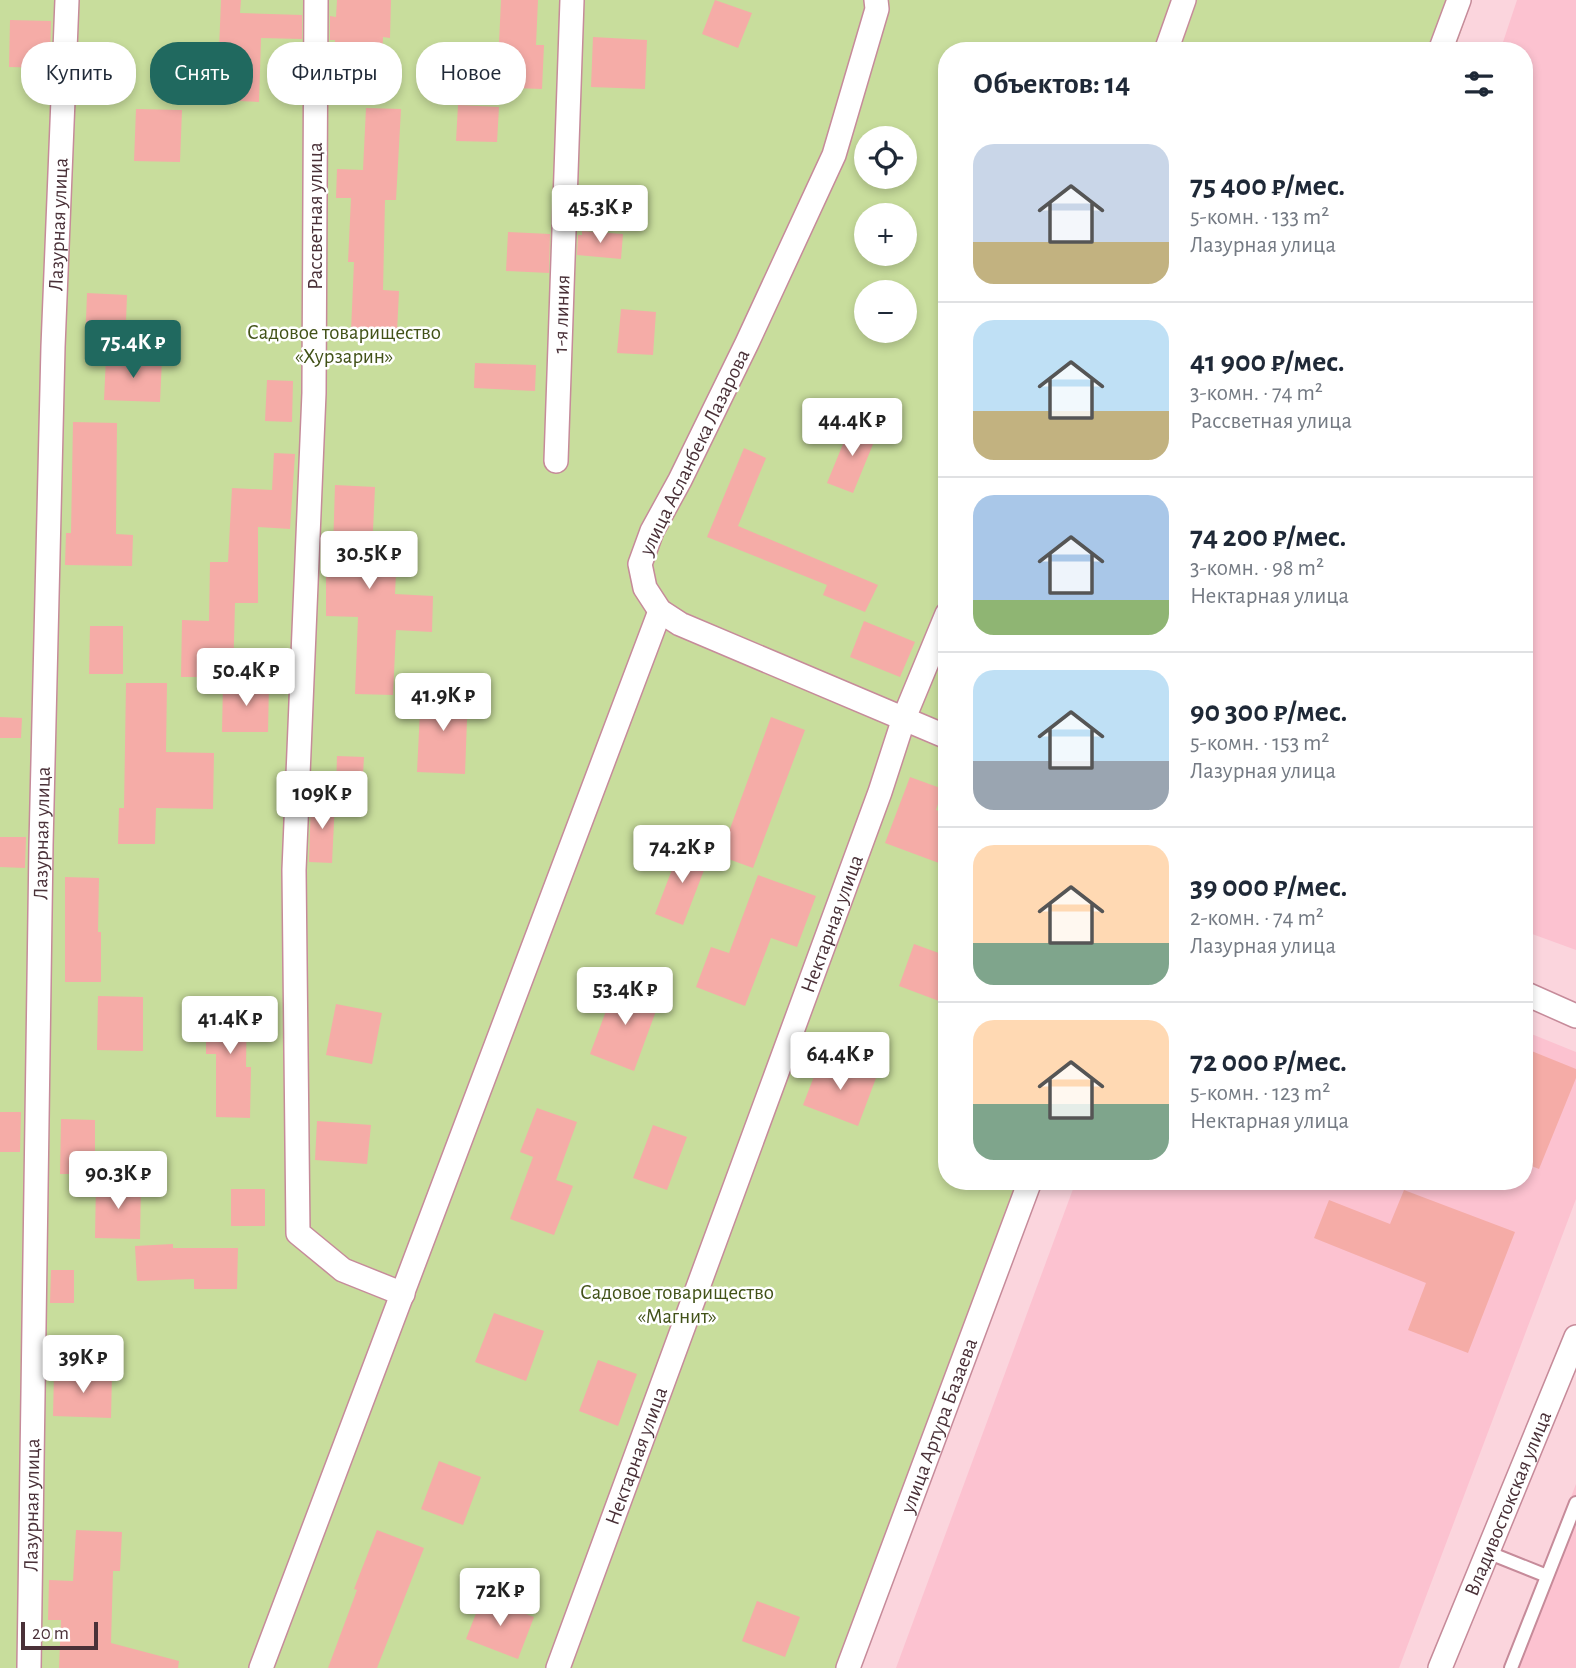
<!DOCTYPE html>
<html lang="ru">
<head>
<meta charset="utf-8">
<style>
	body { margin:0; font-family:"Alegreya Sans",sans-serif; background:#f2f2f3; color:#1f2937; height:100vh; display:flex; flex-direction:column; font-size:26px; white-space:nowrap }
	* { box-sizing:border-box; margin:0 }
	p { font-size:23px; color:#747a83 }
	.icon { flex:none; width:38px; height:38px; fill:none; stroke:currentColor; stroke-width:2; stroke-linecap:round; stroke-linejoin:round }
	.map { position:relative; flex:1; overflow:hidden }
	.sheet { position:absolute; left:938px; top:42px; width:595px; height:1148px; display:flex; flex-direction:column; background:#fff; border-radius:28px; box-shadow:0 4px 10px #0003 }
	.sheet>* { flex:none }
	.hud { position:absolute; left:21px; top:42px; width:665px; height:63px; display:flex; gap:14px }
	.tools { position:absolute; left:854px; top:126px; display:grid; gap:14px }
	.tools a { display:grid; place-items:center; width:63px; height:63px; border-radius:50%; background:#fff; box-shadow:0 4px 10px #0003; font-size:35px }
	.scale { position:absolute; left:21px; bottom:18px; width:77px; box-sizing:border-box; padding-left:7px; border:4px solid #4a3138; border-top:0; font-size:19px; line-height:24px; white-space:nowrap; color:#4a3138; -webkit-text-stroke:5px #fff; paint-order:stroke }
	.price { position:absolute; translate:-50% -60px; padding:0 16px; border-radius:7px; background:#fff; color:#222; font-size:23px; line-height:46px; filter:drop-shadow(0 2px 4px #0008) }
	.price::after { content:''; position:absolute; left:50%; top:42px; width:21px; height:16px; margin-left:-10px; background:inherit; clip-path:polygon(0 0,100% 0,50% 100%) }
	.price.current { background:#20695f; color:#fff }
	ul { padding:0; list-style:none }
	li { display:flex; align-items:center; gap:21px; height:175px; padding:0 35px }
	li+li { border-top:2px solid #e0e1e3 }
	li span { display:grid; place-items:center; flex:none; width:196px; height:140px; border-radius:21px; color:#555 }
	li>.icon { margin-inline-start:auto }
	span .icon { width:84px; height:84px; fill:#fffc; stroke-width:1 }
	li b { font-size:30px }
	h2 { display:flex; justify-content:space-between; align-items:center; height:84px; padding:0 35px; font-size:30px }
	.tag { padding:0 24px; border-radius:28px; background:#fff; box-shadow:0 4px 10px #0003; font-size:24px; line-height:63px }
	.tag.current { background:#20695f; color:#fff }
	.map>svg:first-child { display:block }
	.built { fill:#fcc2d0 }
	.green { fill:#c8dd9c; fill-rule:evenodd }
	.building { fill:#f5aca7 }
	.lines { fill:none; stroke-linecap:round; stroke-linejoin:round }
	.lane-casing { stroke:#c68b9a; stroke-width:16 }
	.street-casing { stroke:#c68b9a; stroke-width:26 }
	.lane { stroke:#fff; stroke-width:12 }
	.street { stroke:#fff; stroke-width:23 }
	.labels { text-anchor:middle; stroke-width:5; stroke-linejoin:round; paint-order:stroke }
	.street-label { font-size:21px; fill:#4a3138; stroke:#fff }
	.park-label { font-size:21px; fill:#425218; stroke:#fff }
</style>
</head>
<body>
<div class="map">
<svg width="1576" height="1668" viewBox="0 0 1576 1668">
	<rect width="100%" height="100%" fill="#fbd5dd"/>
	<path class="built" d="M 1517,0 L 1576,0 L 1576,950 L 1524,931 L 1524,51 L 1500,51 Z
		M 1524,1031 L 1576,1052 L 1576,1199 L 1399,1668 L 896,1668 L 1076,1181 L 1524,1181 Z
		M 1576,1484 L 1576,1668 L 1505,1668 Z"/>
	<path class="green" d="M 0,0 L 1472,0 L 1454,51 L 947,51 L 947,1181 L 1035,1181 L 855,1668 L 0,1668 ZM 866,138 L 905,138 L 905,177 L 866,177 ZM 866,215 L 905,215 L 905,254 L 866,254 ZM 866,292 L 905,292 L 905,331 L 866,331 Z"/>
	<path class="building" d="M 221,0 L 241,0 L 240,13 L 302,15 L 302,39 L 261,38 L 259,102 L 217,100 Z
		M 337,0 L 391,0 L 390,38 L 383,37 L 380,100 L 332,98 L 335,40 L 330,40 L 330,16 L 336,17 Z
		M 501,0 L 538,0 L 536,45 L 544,45 L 542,89 L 491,87 L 492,43 L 499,43 Z
		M 715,0 L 752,13 L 738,48 L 702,34 Z
		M 10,20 L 51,21 L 50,68 L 9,67 Z
		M 593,37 L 647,40 L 645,89 L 591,87 Z
		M 458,105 L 499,107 L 497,142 L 456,141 Z
		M 366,108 L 401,109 L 396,200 L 385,200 L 383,290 L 399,291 L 397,332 L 351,331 L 354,262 L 348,262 L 351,198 L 336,198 L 337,169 L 363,170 Z
		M 136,109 L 182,110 L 180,162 L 134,161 Z
		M 582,231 L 623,234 L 621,259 L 577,255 L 578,235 L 582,235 Z
		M 508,232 L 550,234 L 549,273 L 506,271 Z
		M 87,293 L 127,295 L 125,348 L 85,346 Z
		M 621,309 L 656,312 L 653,355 L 617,353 Z
		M 106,357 L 162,359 L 160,402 L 104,400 Z
		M 475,363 L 536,365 L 535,391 L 474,388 Z
		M 267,380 L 293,381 L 292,422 L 265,421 Z
		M 73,422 L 117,423 L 116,534 L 133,535 L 132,566 L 65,565 L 66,533 L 71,533 Z
		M 852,422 L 878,432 L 853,493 L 827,483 Z
		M 744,448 L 766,458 L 738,526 L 878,585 L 865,612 L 823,595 L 827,585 L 707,537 Z
		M 274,453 L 295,454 L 290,529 L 258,527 L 258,603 L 235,603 L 233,677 L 181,677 L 182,620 L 209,621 L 210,562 L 228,562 L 232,488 L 272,490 Z
		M 335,485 L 375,487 L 372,551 L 397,552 L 395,594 L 433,596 L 432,632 L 396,630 L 393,695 L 355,694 L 358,617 L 326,616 L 326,550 L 333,550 Z
		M 864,621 L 915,642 L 900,677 L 850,657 Z
		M 90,626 L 123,626 L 123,674 L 89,674 Z
		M 126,683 L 167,683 L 166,752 L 214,753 L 213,809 L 156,808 L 155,844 L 118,844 L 119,808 L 124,808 Z
		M 223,683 L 269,683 L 268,732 L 222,732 Z
		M 421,691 L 468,693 L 465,774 L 417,772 Z
		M 0,717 L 22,718 L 21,738 L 0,738 Z
		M 771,717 L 805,730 L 753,868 L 720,856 Z
		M 337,756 L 364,757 L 362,791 L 336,790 Z
		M 910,777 L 943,789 L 936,810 L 947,814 L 947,866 L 885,843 Z
		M 311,800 L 335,801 L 332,863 L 309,862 Z
		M 0,837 L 26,837 L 25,868 L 0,867 Z
		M 681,846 L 709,857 L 683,925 L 655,914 Z
		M 758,875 L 816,896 L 797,947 L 771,938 L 745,1006 L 696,987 L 711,947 L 729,953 Z
		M 65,877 L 99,878 L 98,932 L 101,932 L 101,982 L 65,982 Z
		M 914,944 L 947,956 L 947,981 L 939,1001 L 899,986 Z
		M 616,984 L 660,1000 L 634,1071 L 590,1054 Z
		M 98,996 L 143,997 L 143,1051 L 97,1050 Z
		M 206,999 L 247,999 L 246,1067 L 251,1067 L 250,1118 L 216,1117 L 216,1054 L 206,1054 Z
		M 336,1004 L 382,1013 L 372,1064 L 326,1055 Z
		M 1529,1050 L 1576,1069 L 1576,1078 L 1539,1169 L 1524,1163 L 1524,1060 Z
		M 821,1058 L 876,1078 L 858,1126 L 803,1105 Z
		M 537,1108 L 577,1122 L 556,1180 L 573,1186 L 554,1235 L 510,1219 L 533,1157 L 520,1152 Z
		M 0,1112 L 21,1112 L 20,1152 L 0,1152 Z
		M 61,1119 L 95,1120 L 95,1174 L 60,1174 Z
		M 317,1121 L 371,1125 L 367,1164 L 315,1160 Z
		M 653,1125 L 687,1137 L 667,1190 L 633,1178 Z
		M 96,1183 L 141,1183 L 140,1239 L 95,1238 Z
		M 231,1189 L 265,1189 L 265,1226 L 231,1226 Z
		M 1404,1190 L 1515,1232 L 1468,1353 L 1408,1330 L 1426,1283 L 1314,1238 L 1329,1200 L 1390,1224 Z
		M 173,1244 L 173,1248 L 238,1248 L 237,1289 L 194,1289 L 194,1279 L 137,1281 L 135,1246 Z
		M 51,1270 L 74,1270 L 74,1303 L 50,1303 Z
		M 494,1313 L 544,1331 L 526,1381 L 475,1362 Z
		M 598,1360 L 637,1374 L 618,1426 L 579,1411 Z
		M 54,1372 L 112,1374 L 111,1418 L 53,1416 Z
		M 439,1461 L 481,1477 L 463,1525 L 421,1509 Z
		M 76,1530 L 122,1532 L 120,1571 L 113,1571 L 111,1643 L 179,1661 L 178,1668 L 59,1668 L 61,1620 L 48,1620 L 49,1580 L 73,1581 Z
		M 377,1530 L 424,1548 L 377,1668 L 328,1668 L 357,1590 L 354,1589 Z
		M 482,1598 L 534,1617 L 518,1659 L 466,1639 Z
		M 757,1601 L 800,1617 L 785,1657 L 742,1641 Z"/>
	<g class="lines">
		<g class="lane-casing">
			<path id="lane" d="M 1487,1552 L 1547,1576
				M 1511,1668 L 1576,1503"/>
		</g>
		<g class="street-casing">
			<g id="street">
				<path d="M 316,0 L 314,393 L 294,870 L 298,1233 L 343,1270 L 403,1294"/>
				<path d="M 876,0 L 877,9 L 834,155 L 747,343 L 680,480 L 652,531 L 640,564 L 645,588 L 660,611 L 680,624 L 947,737"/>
				<path d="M 1166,51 L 1184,0"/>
				<path d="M 1440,51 L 1459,0"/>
				<path id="s1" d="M 556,461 L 572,0"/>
				<path d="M 1524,993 L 1576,1016"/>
				<path id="s2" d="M 29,1668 L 41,845 L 53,347 L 67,0"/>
				<path d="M 261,1668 L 660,611"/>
				<path id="s3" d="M 558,1668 L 880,792 L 904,718 L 947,614"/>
				<path id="s4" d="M 848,1668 L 1030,1181"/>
				<path id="s5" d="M 1440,1668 L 1576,1337"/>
			</g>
		</g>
		<use href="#lane" class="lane"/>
		<use href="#street" class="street"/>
	</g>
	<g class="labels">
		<g class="street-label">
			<text transform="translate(315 216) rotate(-90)" y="7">Рассветная улица</text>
			<text dy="7" stroke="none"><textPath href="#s2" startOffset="1444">Лазурная улица</textPath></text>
			<text dy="7" stroke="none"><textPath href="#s1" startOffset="147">1-я линия</textPath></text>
			<text transform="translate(694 452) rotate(-64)" y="7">улица Асланбека Лазарова</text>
			<text dy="7" stroke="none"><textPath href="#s2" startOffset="835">Лазурная улица</textPath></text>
			<text dy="7" stroke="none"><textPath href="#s3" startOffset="793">Нектарная улица</textPath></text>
			<text dy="7" stroke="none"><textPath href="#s4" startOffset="259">улица Артура Базаева</textPath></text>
			<text dy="7" stroke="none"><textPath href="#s3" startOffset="226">Нектарная улица</textPath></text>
			<text dy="7" stroke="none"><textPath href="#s5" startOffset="178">Владивостокская улица</textPath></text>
			<text dy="7" stroke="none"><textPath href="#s2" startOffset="163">Лазурная улица</textPath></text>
		</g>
		<g class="park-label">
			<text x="344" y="339">Садовое товарищество<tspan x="344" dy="24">«Хурзарин»</tspan></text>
			<text x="677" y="1299">Садовое товарищество<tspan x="677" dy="24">«Магнит»</tspan></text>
		</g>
	</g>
</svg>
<div class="tools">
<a><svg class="icon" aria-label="locate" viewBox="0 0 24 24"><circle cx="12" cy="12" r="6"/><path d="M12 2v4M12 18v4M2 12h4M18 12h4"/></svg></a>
<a>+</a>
<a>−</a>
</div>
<div class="scale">20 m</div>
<b class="price" style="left:600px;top:245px">45.3K ₽</b>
<b class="price current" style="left:133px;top:380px">75.4K ₽</b>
<b class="price" style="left:852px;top:458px">44.4K ₽</b>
<b class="price" style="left:369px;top:591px">30.5K ₽</b>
<b class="price" style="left:246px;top:708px">50.4K ₽</b>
<b class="price" style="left:443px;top:733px">41.9K ₽</b>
<b class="price" style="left:322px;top:831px">109K ₽</b>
<b class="price" style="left:682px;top:885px">74.2K ₽</b>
<b class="price" style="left:625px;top:1027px">53.4K ₽</b>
<b class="price" style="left:230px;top:1056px">41.4K ₽</b>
<b class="price" style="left:840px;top:1092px">64.4K ₽</b>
<b class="price" style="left:118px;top:1211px">90.3K ₽</b>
<b class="price" style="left:83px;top:1395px">39K ₽</b>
<b class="price" style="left:500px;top:1628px">72K ₽</b>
<div class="hud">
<a class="tag">Купить</a>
<a class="tag current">Снять</a>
<a class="tag">Фильтры</a>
<a class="tag">Новое</a>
</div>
<section class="sheet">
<h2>Объектов: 14<svg class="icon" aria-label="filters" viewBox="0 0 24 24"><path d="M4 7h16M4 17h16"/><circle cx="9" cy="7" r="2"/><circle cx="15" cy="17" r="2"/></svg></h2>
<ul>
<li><span style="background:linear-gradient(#c9d6e8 70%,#c2b280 0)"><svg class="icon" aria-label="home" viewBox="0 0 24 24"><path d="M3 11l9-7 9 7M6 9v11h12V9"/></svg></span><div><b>75 400 ₽/мес.</b><p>5-комн. · 133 m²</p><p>Лазурная улица</p></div></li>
<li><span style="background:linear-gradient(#bfe0f5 65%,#c2b280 0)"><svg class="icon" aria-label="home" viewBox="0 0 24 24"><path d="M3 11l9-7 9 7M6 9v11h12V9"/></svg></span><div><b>41 900 ₽/мес.</b><p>3-комн. · 74 m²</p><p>Рассветная улица</p></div></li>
<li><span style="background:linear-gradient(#a9c7e8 75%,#8fb573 0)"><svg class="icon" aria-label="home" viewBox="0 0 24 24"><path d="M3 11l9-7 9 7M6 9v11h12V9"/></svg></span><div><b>74 200 ₽/мес.</b><p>3-комн. · 98 m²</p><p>Нектарная улица</p></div></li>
<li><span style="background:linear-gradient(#bfe0f5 65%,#9aa5b1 0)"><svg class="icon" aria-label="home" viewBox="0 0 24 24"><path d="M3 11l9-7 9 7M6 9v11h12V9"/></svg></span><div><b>90 300 ₽/мес.</b><p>5-комн. · 153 m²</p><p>Лазурная улица</p></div></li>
<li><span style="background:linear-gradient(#ffd9b3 70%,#7fa58c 0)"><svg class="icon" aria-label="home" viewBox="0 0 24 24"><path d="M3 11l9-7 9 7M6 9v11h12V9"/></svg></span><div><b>39 000 ₽/мес.</b><p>2-комн. · 74 m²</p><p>Лазурная улица</p></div></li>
<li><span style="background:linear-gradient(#ffd9b3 60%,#7fa58c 0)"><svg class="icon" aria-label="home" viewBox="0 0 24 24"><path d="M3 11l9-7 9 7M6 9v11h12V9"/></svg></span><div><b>72 000 ₽/мес.</b><p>5-комн. · 123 m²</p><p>Нектарная улица</p></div></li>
</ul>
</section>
</div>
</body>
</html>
